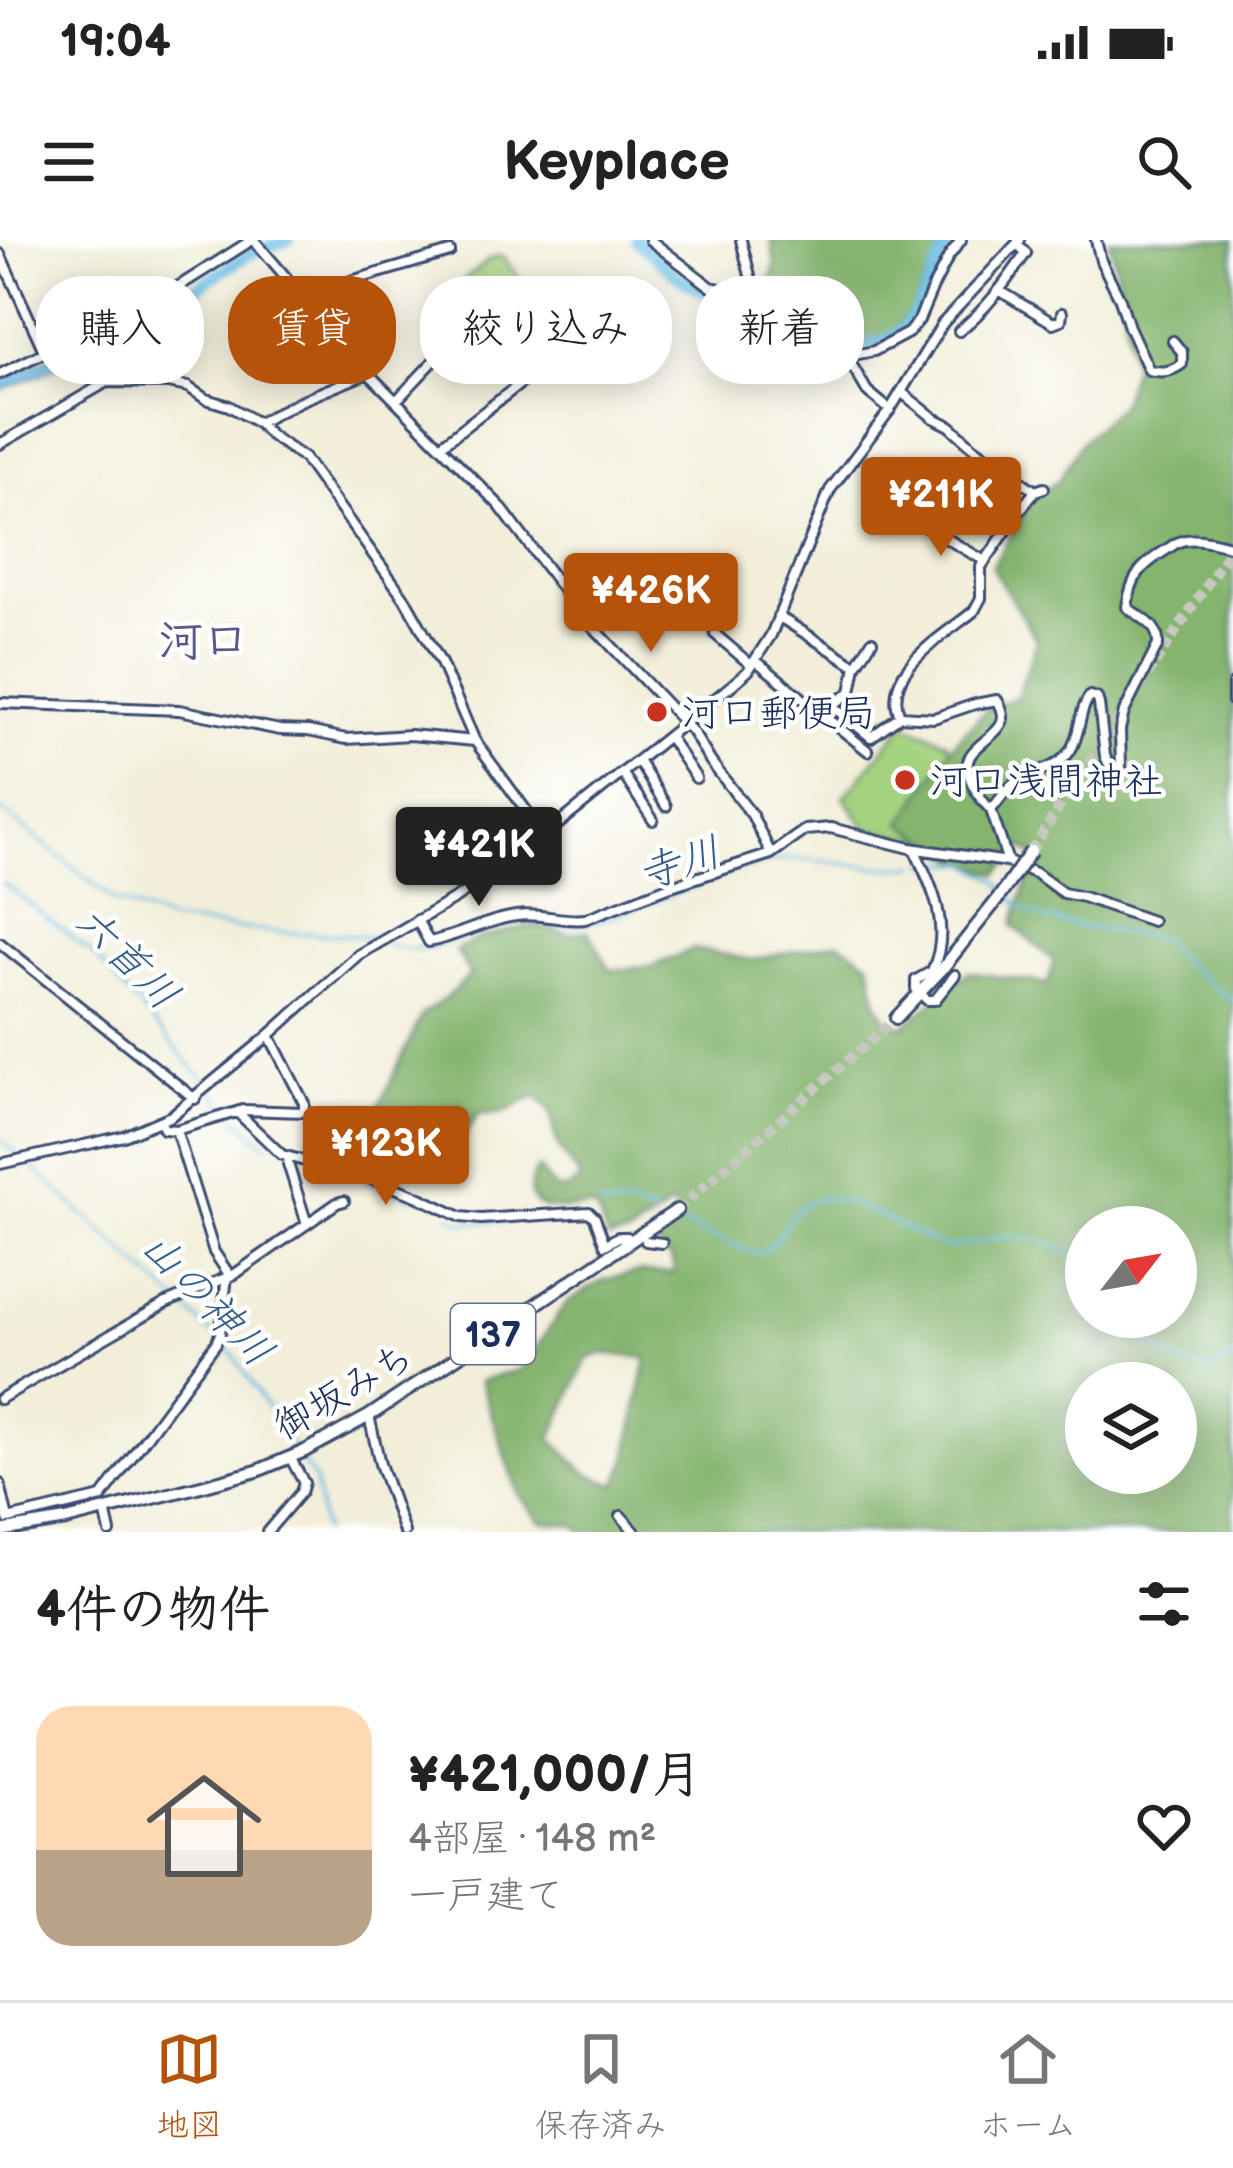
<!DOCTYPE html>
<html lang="ja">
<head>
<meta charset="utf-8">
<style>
	body { margin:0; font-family:"Balsamiq Sans","Klee One",sans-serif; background:#f6f6f6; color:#222; height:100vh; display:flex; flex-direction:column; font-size:45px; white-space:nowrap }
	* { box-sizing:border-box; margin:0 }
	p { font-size:39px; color:#767676 }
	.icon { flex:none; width:66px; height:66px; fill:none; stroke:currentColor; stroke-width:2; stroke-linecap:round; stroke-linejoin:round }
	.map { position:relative; height:1292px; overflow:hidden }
	.sheet { display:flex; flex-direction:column; background:#fff; flex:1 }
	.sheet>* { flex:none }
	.guide { position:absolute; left:36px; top:36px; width:1161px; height:108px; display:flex; gap:24px }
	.needle { width:78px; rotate:59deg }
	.fabs { position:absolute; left:1065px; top:966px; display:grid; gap:24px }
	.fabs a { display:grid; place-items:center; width:132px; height:132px; border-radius:50%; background:#fff; box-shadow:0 6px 30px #0003; font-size:60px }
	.price { position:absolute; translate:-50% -102px; padding:0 27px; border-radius:12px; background:#b45309; color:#fff; font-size:39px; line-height:78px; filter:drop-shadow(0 3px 6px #0008) }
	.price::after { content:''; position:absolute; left:50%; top:72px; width:36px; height:27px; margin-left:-18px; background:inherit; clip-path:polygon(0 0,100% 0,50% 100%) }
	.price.on { background:#222; color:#fff }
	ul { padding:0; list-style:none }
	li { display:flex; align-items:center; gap:36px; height:300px; padding:0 36px }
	li span { display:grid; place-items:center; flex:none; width:336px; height:240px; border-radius:36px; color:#555 }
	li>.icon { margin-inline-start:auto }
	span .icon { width:144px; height:144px; fill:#fffc; stroke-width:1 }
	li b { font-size:51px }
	h2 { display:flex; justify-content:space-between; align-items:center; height:144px; padding:0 36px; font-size:51px }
	.chip { padding:0 42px; border-radius:48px; background:#fff; box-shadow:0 6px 30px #0003; font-size:42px; line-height:108px }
	.chip.on { background:#b45309; color:#fff }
	.status { display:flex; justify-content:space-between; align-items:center; height:84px; padding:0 60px; background:#fff; direction:ltr }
	.status svg { height:33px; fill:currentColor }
	header { display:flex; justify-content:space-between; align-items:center; height:156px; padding:0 36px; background:#fff; font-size:54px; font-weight:700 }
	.tab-bar { display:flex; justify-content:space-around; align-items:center; height:168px; border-top:3px solid #e0e0e0; background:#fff; font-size:33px; color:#767676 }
	.tab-bar a { display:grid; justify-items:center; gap:6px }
	.tab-bar .on { color:#b45309 }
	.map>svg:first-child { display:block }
	.green { fill:#a5d27f; stroke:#60806e; stroke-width:3 }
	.forest { fill:#84b46e; stroke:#507266; stroke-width:3; fill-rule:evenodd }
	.water { fill:#66bce2; stroke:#4076a0; stroke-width:3 }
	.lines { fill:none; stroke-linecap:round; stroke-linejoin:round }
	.stream { stroke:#66bce2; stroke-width:3 }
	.river { stroke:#66bce2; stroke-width:12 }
	.highway-tunnel { stroke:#c7c8c0; stroke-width:10; stroke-dasharray:10 5; stroke-linecap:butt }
	.minor-casing { stroke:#3b4c70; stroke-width:14 }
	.highway-casing { stroke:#3b4c70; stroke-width:16 }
	.minor { stroke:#fff; stroke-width:8 }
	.highway { stroke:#fff; stroke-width:10 }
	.highway-bridge-casing { stroke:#3b4c70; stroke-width:16; stroke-linecap:butt }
	.highway-bridge { stroke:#fff; stroke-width:10 }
	.poi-dot { fill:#c8321e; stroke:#fff; stroke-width:4.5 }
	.labels { text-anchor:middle; stroke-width:9; stroke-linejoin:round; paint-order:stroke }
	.shield { fill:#fff; stroke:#5f6d8e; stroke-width:3 }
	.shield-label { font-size:36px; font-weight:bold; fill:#1b2f5e }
	.poi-label { font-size:39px; fill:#1b2f5e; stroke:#fff; text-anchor:start }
	.street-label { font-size:39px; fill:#1b2f5e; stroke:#fff }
	.water-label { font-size:42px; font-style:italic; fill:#35608c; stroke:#fff }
	.quarter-label { font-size:45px; font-weight:bold; fill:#59598e; stroke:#fff }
</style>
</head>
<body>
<div class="status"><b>19:04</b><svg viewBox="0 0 49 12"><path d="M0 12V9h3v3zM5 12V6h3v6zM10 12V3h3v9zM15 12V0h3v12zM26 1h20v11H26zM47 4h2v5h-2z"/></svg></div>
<header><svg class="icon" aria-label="menu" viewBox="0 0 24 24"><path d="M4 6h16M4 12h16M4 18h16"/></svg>Keyplace<svg class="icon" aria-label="search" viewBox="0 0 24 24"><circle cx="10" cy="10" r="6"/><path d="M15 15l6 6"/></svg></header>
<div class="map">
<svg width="1233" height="1292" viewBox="0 0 1233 1292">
	<rect width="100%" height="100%" fill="#fff"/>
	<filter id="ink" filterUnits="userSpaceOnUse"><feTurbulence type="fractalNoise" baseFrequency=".00833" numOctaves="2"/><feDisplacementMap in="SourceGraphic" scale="24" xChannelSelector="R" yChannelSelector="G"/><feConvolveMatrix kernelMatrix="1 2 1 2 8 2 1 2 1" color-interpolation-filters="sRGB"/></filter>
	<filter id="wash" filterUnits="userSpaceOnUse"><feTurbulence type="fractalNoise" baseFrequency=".004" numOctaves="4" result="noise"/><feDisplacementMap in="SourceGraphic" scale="48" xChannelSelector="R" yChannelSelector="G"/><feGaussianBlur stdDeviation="2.7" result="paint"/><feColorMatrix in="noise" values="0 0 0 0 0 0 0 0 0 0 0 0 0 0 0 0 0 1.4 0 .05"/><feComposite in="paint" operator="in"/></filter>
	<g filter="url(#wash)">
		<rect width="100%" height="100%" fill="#f2eed9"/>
		<path class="green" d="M 498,16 L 503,18 L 578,107 L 550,133 L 528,136 L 512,117 L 491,100 L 462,41 L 490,19 Z
			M 904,484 L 946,501 L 960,519 L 967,609 L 867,589 L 844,557 Z"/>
		<path class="forest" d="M 771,0 L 945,0 L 912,71 L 886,97 L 849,110 L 802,91 L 767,54 L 775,25 Z
			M 1109,0 L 1233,0 L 1233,1292 L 582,1292 L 575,1285 L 541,1281 L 519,1255 L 480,1141 L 522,1129 L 567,1062 L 604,1040 L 639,1032 L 674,1033 L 672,1019 L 649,997 L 680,974 L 672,965 L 629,995 L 608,999 L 598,973 L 592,967 C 562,969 514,978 536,930 L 540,929 C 549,948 566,961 580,937 C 572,926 562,916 557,903 C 549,879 558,877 537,857 C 523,859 517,867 505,872 C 497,875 488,874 479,874 L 465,893 L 453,932 L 427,928 L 433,894 L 376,873 L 422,775 L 451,754 L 470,735 L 456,710 L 481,698 L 532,685 L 569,694 L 588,691 L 610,730 L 651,727 L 694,709 L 752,720 L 839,702 L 870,723 L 877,762 L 887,780 L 903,787 L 968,732 L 1048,744 L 1054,721 L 1013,685 L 1026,645 L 1040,620 L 1023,607 L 998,634 L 957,619 L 902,583 L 956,501 L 987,469 L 1017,457 L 1037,401 L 992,327 L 1033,258 L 1058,241 L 1081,203 L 1122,162 L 1133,126 L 1118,37 ZM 1086,987 L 1176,987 L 1176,1077 L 1086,1077 ZM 602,1113 L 647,1118 L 626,1224 L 616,1245 L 586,1233 L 551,1199 L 587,1119 ZM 1086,1143 L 1176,1143 L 1176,1233 L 1086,1233 Z"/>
		<path class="water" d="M 193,46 L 201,50 L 43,133 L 0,151 L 0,141 Z"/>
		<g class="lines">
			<path class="stream" d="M 0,569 L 114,660 L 170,681 L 274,692 L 364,696 L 376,701
				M 925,624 L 967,623 L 997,640 L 1020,667 L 1047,679 L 1086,688 L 1150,696 L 1162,701 L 1193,731 L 1233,760
				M 3,643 L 94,715 L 204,840
				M 385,704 C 429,720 461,694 501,683 C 529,675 556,690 584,684 C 647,669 705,637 769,622 C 818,611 867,636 916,625
				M 213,851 L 228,870
				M 235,877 L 267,905
				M 0,899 L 20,916
				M 27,922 L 214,1095
				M 366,941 L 414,959
				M 600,967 L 631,966 L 655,975
				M 451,976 L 464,983 L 505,981
				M 677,982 L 743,1009 L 761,1013 C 780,1000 786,976 805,964 C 838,941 911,997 945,1007 C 963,1007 977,1001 994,999 C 1026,994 1064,1002 1086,1027
				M 1112,1077 C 1133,1093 1180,1129 1206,1129 C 1216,1129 1225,1122 1233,1117
				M 221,1101 L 234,1116 L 315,1241 L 323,1292"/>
			<path class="river" d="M 636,0 C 660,21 681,44 711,55 C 731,63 753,64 773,72 C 819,89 853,128 902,89 C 924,71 935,25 951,0
				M 185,55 L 253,12 L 289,0"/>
		</g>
	</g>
	<g filter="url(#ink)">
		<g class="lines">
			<path class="highway-tunnel" d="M 1139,448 L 1233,305
				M 1031,611 L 1125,468
				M 677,970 L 896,778"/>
			<g class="minor-casing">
				<path id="minor" d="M 254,0 L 368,133 L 499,265 L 582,375 L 692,491 L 711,522 L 752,575 L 771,614
					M 650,0 L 711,47 L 757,57
					M 741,0 L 761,79
					M 1096,0 L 1101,21 L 1120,59 L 1129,87 L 1149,130 C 1162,133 1171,132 1182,124 L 1182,112 L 1173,101
					M 0,14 L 44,111
					M 1000,51 L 1053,83 L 1061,80 L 1062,73
					M 300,56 L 450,12
					M 733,73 L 782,85 L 834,112 L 859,114 L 874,111 L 908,93 L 919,80 L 933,47 L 949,16 L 961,0
					M 959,91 C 987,69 1006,42 1026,13 L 1017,3
					M 845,113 L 867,151 L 890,170
					M 0,134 L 176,48 L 252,0
					M 901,152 L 934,178 L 950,186 L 973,207 L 1035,251
					M 396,161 L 477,75
					M 258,183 L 300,161 L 368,133
					M 0,204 L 107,142 L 168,143 L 188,147 L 206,159 L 229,166 L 258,183 L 270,195 L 304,218 L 405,359 L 441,423 L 475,501 L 545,596
					M 440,206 L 525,140
					M 918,282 L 985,321
					M 778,376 L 856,426
					M 715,394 L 751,425
					M 755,420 L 868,511
					M 1233,444 L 1233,461
					M 0,463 L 179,470 L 280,490 L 308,491 L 346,499 L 410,495 L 475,501
					M 832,466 L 871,497 L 900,476 L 934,478 L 975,464 L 997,460 C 1017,490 982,496 970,516 C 961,533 980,559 991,570
					M 816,468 L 830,467 L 851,452 L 856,426 L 872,401
					M 900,476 C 880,431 944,396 974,371 L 981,358 L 981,327 L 1027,261 L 1035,251 L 1044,248
					M 669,497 L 696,538
					M 639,522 L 666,566
					M 623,534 L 653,580
					M 914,609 C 933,648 952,688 932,731 L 916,740 L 916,749 L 927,760 L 935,760 L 955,735
					M 1008,622 L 991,570 C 1000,560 1006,548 1018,541 C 1035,531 1058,529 1070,511 C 1081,495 1078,471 1090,456 L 1097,458 L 1099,464 L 1105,516 L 1111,529 L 1121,527 L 1120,490 L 1124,472 L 1158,405 C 1159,383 1141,379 1127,367 C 1131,335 1142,325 1169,308 C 1175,304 1178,301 1186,300 C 1201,298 1218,303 1233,307
					M 417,680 L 429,702 C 459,696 486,680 516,676 C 539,672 562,682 585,679 L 668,647 L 771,614 L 805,590 L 831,588 L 910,608 L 1008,622 L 1037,634 L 1063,653 L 1083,657 L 1152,681
					M 0,703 L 195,859
					M 237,872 L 282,915 L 372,939 L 414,955 L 461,977 L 481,979 L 589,972 L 595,978 L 605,1005 L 618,997 L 627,997
					M 161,882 L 164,889 L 176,890 L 243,870 L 304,872 L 304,863 L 269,795
					M 176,890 L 214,1012 L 230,1036
					M 289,917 L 288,924 L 307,984
					M 0,924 L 124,896 L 171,876 L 266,798 L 358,715 L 456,658 L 521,614 L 732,445 L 748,431 L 771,395 L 830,250 L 890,170 L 943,83 L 1020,0
					M 646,1001 L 662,1003
					M 0,1159 L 166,1063 L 235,1034 L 337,963 L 344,961
					M 369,1176 L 380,1224 L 404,1292
					M 0,1244 L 8,1279
					M 105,1270 L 110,1292
					M 621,1276 L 635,1292
					M 8,1279 L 102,1257 L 216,1103 L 220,1094 L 227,1037
					M 267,1292 L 301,1252 L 304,1243 L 290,1217"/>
			</g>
			<g class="highway-casing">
				<path id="highway" d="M 896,778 L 943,728 L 997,660
					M 0,1291 L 66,1280 L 201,1246 L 257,1231 L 305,1211 L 369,1176 L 677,970"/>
			</g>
			<use href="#minor" class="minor"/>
			<use href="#highway" class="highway"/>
			<g class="highway-bridge-casing">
				<path id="highway-bridge" d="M 997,660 L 1031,611"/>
			</g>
			<use href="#highway-bridge" class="highway-bridge"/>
		</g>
	</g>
	<g class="poi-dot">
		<circle cx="657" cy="472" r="12"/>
		<circle cx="905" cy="540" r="12"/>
	</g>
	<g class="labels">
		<rect class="shield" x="451" y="1064" width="84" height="60" rx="9"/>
		<g class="shield-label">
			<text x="493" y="1107">137</text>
		</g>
		<g class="poi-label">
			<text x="681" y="486">河口郵便局</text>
			<text x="929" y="554">河口浅間神社</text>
		</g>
		<g class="street-label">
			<text transform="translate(343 1150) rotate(-30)" y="14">御坂みち</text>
		</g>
		<g class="water-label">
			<text transform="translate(679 622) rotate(-18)" y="15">寺川</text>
			<text transform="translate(128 717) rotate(45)" y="15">六首川</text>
			<text transform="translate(208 1058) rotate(46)" y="15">山の神川</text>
		</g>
		<g class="quarter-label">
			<text x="203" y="416">河口</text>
		</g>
	</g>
</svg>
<div class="fabs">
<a><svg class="needle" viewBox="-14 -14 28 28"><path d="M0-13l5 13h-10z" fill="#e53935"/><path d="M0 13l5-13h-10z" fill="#767676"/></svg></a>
<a><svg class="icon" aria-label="layers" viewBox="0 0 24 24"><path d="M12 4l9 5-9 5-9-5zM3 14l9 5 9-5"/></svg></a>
</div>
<b class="price" style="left:941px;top:319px">¥211K</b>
<b class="price" style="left:651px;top:415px">¥426K</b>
<b class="price on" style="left:479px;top:669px">¥421K</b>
<b class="price" style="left:386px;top:968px">¥123K</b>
<div class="guide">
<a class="chip">購入</a>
<a class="chip on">賃貸</a>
<a class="chip">絞り込み</a>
<a class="chip">新着</a>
</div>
</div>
<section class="sheet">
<h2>4件の物件<svg class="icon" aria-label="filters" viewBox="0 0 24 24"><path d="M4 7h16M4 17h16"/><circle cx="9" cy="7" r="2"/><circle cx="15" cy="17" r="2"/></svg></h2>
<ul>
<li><span style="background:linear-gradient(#ffd9b3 60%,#b9a48a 0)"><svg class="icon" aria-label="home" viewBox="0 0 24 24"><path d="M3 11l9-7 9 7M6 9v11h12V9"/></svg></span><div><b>¥421,000/月</b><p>4部屋 · 148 m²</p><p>一戸建て</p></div><svg class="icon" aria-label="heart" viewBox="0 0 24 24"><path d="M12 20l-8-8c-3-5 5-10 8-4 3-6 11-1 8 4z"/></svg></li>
</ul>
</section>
<nav class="tab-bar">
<a class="on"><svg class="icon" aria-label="map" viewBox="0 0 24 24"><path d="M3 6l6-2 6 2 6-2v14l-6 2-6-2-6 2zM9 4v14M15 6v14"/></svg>地図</a>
<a><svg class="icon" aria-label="saved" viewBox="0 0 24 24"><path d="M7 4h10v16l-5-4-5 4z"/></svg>保存済み</a>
<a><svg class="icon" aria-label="home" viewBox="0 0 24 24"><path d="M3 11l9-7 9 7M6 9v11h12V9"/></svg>ホーム</a>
</nav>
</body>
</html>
